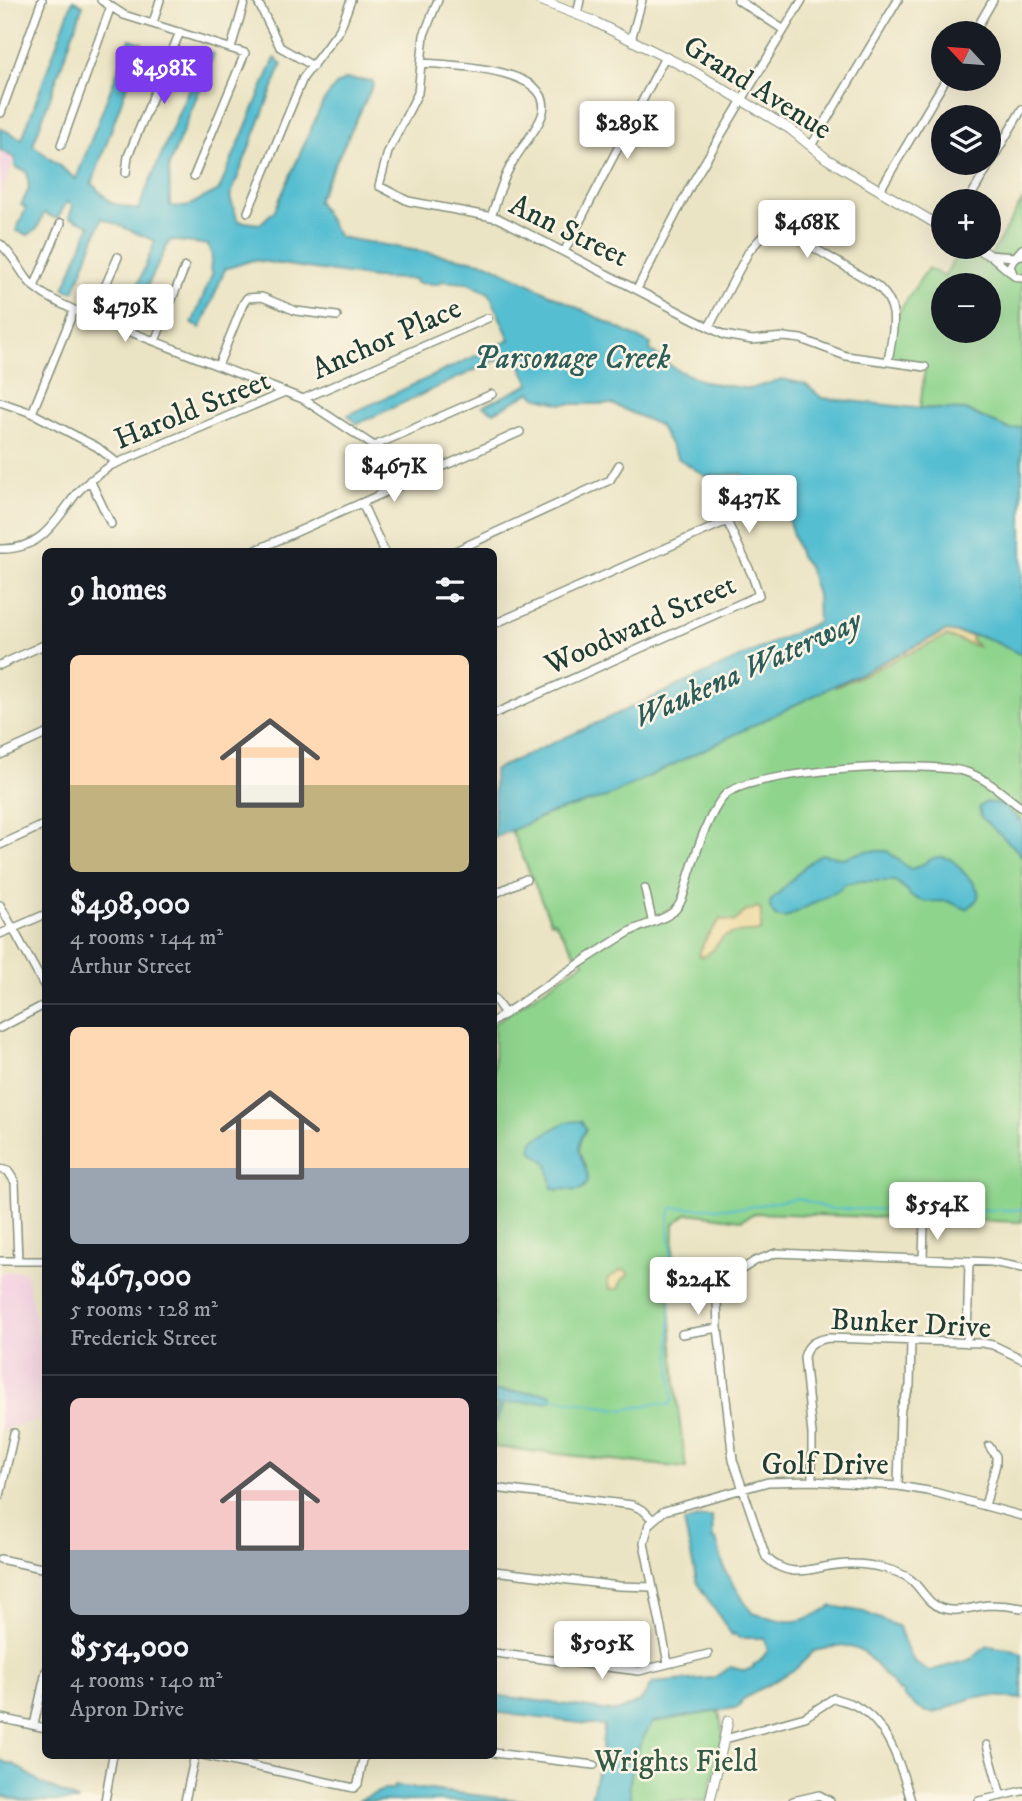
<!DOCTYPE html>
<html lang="en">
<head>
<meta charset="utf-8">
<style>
	body { margin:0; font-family:"IM FELL DW Pica",serif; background:#20242c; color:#f1f3f6; height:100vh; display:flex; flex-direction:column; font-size:26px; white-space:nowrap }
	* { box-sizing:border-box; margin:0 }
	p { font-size:23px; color:#9ea1a6 }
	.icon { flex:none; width:38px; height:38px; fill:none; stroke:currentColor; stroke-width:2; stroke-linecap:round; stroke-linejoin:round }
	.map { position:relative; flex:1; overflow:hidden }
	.panel { position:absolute; left:42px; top:548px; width:455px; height:1211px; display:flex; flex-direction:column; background:#171b24; border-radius:10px; box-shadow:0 7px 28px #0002 }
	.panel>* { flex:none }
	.needle { width:46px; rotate:296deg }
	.controls { position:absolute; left:931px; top:21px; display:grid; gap:14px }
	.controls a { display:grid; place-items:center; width:70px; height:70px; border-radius:50%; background:#171b24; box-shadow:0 7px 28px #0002; font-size:35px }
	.price { position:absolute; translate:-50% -60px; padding:0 16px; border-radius:7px; background:#fff; color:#222; font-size:23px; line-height:46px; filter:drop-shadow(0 2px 4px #0008) }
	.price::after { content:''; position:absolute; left:50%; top:42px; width:21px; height:16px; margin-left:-10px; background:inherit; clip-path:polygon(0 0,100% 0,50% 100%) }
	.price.current { background:#7c3aed; color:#fff }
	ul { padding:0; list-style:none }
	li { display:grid; align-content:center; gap:14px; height:371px; padding:0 28px }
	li+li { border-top:2px solid #363941 }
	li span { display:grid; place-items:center; height:217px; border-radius:10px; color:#555 }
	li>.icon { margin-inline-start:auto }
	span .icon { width:126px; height:126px; fill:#fffc; stroke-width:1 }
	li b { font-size:30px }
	h2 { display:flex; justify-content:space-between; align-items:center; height:84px; padding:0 28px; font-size:30px }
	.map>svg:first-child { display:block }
	.built { fill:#f2cfe1 }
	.green { fill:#8fd48d; stroke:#578860; stroke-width:2; fill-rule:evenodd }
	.sand { fill:#eeda9e; stroke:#868c69; stroke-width:2 }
	.water { fill:#55bed1; stroke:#3a7e82; stroke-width:2 }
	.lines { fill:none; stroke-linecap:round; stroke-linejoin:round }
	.stream { stroke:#55bed1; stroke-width:2 }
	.minor-casing { stroke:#85907c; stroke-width:10 }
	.tertiary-casing { stroke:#85907c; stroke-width:11 }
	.minor { stroke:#fff; stroke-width:7 }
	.tertiary { stroke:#fff; stroke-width:9 }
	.labels { text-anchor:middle; stroke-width:5; stroke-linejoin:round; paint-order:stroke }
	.street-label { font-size:30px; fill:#1f3d34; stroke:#fcf5e5 }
	.park-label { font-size:30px; fill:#355b46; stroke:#fcf5e5 }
	.water-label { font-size:32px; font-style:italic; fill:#2c5d5b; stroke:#fcf5e5 }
</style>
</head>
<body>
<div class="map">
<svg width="1022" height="1801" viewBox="0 0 1022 1801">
	<rect width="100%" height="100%" fill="#fcf5e5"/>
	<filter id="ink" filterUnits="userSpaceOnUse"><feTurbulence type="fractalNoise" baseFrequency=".0143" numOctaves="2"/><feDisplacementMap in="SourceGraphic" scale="14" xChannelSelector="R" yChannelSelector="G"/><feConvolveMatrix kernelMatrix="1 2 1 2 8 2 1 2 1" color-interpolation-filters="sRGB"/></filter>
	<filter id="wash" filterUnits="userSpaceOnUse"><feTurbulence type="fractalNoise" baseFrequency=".00686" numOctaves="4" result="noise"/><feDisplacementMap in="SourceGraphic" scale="28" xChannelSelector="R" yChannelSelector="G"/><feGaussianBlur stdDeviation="1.57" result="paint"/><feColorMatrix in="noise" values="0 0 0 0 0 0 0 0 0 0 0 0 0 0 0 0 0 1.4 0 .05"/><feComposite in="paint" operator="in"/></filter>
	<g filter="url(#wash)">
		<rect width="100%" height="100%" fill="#ebe4c4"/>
		<path class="built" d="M 0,150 L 15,158 L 0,196 Z
			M 25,1271 L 45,1362 L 45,1419 L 0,1430 L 0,1272 Z"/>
		<path class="green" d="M 1022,201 L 1022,427 L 1011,430 L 965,410 L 920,408 L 925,367 L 888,362 L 894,319 L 928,268 L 944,277 L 961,247 L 987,262 ZM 943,285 L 989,285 L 989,331 L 943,331 Z
			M 945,627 L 1022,639 L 1022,1222 L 755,1213 L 741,1220 L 688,1213 L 674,1224 L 673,1264 L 667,1267 L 678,1409 L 686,1468 L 494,1447 L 494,1403 L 499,1404 L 496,1412 L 498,1420 L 503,1404 L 547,1393 L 494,1391 L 494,1023 L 584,962 L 580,955 L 577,956 L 554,921 L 551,922 L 511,830 L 551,813 Z
			M 719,1711 L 723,1735 L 707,1801 L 631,1801 C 626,1776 638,1742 653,1722 Z"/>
		<path class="sand" d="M 946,631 L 973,636 L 971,640 L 979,647 L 947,636 L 836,687 L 836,685 Z
			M 758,907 L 761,910 L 761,931 C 748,933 728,930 720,941 C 714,948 712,952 703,957 L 699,955 C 702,942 712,929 721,919 L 734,922 L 745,912 Z
			M 622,1270 L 627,1271 L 628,1275 L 622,1280 L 618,1289 L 609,1289 L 607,1279 Z"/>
		<path class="water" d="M 73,0 L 83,5 L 33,145 L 76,179 L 130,39 L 142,43 L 92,184 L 111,203 L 138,210 L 205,50 L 214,54 L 169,166 L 170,206 L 186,207 L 219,190 L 275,58 L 282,64 L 230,197 L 238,221 L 260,224 L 275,210 L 323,102 L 336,85 L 346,79 L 373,81 L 373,85 L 317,201 L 339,237 L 487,263 L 651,344 L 650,350 L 677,370 L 705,382 L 750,389 L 782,379 L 805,384 L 822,398 L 915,408 L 965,410 L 1011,430 L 1022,427 L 1022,655 L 984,637 L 946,631 L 609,796 L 551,813 L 494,838 L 494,770 L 818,622 L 817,595 L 808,566 L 800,556 L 780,495 L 742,474 L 705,476 L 678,458 L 659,425 L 612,404 L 562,404 L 536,397 L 531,392 L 494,412 L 483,406 L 530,384 L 514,352 L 357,424 L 348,415 L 510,340 L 489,293 L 468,283 L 440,281 L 440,284 L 416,283 L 415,279 L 374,278 L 253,260 L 225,269 L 201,328 L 192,324 L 213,272 L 210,270 L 212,256 L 208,245 L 170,240 L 142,297 L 134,295 L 155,241 L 102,218 L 74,292 L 64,289 L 90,225 L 69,217 L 73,206 L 67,202 L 57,219 L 44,213 L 37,229 L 28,235 L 16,231 L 26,208 L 21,205 L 29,189 L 27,172 L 15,167 L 15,158 L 0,150 L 0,128 L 22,139 Z
			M 986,802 L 1001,804 L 1022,822 L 1022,858 L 1016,849 L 981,817 L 979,807 Z
			M 866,851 L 887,851 L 910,869 C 925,867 927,857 940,857 C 953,856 958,867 966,875 C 979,888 986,897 966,909 L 947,901 L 925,902 L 910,896 L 908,891 L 895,881 L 861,881 L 845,884 L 839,890 L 785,918 L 775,916 L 770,907 L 770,902 L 805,866 L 821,854 L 842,858 Z
			M 581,1121 L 586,1129 C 582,1136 579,1141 579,1150 C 580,1161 598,1182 579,1190 C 571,1192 565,1187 557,1190 L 552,1188 L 548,1164 L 531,1150 L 533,1141 L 566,1122 Z
			M 494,1391 L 547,1393 L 552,1395 L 551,1401 L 503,1404 L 497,1421 L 496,1412 L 499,1405 L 494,1403 Z
			M 702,1517 L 712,1517 L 713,1540 L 716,1539 L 725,1571 L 752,1613 C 790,1623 796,1627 832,1606 L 864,1612 L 899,1627 C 907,1649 907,1660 929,1671 L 969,1660 L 988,1646 L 1009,1649 L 1022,1654 L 1022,1699 C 1008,1698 990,1694 977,1697 C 943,1704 935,1729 903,1695 L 904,1693 L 902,1690 L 899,1691 L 863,1651 L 843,1645 L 814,1651 L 797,1668 L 742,1700 L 740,1705 L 735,1708 L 653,1722 C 638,1742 626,1777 631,1801 L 590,1801 L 601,1756 L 604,1726 L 494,1712 L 494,1695 L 618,1712 L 642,1700 L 652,1683 L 713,1678 L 731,1667 L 745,1671 L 754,1667 L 753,1665 L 760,1661 L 768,1650 L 764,1638 L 739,1638 L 735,1634 L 732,1635 L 697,1583 L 684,1522 Z
			M 0,1761 L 15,1765 L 43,1784 L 79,1801 L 22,1801 L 0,1795 Z
			M 394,1786 L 527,1801 L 358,1801 L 383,1790 L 393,1790 Z"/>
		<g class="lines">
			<path class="stream" d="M 551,1398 L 624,1410 L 656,1403 L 668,1405 L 673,1400 C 668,1350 671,1301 671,1251 C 671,1239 665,1218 672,1208 L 743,1208 L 798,1198 L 829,1209 L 1022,1210"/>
		</g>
	</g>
	<g filter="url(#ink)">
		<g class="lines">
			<g class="minor-casing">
				<path id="minor" d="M 101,0 L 124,15 L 245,53 L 194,176
					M 257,0 L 280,47 L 313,66
					M 438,0 L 424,35 L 418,93 L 388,152 L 379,186 L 408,201 L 498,218 L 724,335 L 752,340 L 784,337 L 801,339 L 846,356 L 925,367
					M 738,0 L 784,30
					M 577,15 L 580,0
					M 153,23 L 160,0
					M 974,33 L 993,0
					M 631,40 L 642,0
					M 231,48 L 245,0
					M 421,63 C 448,65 553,67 543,112 C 539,129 518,150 510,167 C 501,183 497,200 491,217
					M 1,113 L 42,0
					M 61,145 L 111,6
					M 811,146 L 898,0
					M 126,173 L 128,156 L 180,32
					M 880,190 L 946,79
					M 968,201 L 1022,109
					M 248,212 L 303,78 L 340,29 L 351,0
					M 0,244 C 12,254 18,267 27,279 C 38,294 58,302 74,310 L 285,392
					M 564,252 L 665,57
					M 989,255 L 1015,257 L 1022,249
					M 990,255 L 1010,272
					M 1022,255 L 1015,257 L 1010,266 L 1014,276 L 1022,278
					M 34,287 L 61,223
					M 637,289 L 691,185 L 802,0
					M 92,316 L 118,257
					M 709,327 L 749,251 L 768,230 L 790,234 L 799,239 L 876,285 C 903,307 892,332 888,362
					M 155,341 L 185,267
					M 218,366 L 243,304 L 247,298 L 262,297 L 296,311 L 337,316
					M 303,399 L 488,318
					M 0,402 L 32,413 L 97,447 L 116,462
					M 32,413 L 74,310
					M 90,480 L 111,524
					M 362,503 L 384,551
					M 0,549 C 41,550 55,522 76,494 C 85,483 98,475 110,466 L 285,392 L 303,399 L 374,446 L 492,394
					M 254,551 L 520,432
					M 455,551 L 610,480 L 619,465
					M 494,624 L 727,521 L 752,575 L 759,595 L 494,714
					M 0,665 L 46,644
					M 0,755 L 46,734
					M 0,845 L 46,824
					M 645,889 L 652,920
					M 494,894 L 526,879
					M 0,905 L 46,989
					M 0,934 L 46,914
					M 494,998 L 505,1014
					M 494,1021 C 539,991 584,959 631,931 C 643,925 666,919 674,911 C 684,902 686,884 690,872 C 697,850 709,812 725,795 C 751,770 934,759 969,773 C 989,780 1005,796 1022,808
					M 0,1028 L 46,1004
					M 0,1169 L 8,1171 L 15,1182 L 18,1261
					M 923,1259 L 924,1224
					M 0,1261 L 46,1261
					M 1022,1268 L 992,1262 L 776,1253 L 755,1261 L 733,1275 L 725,1283 L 717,1299 L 718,1328 L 733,1460 L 766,1557 C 794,1585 818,1562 853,1564 C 869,1564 896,1569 910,1579 C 922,1588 926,1603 941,1608 C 958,1614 973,1606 990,1605 C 1001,1605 1011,1606 1022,1608
					M 682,1334 L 718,1328
					M 967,1343 L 969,1261
					M 812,1481 L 812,1434 L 804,1357 C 808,1343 814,1341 828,1338 L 982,1343 L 993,1345 L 1022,1359
					M 898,1486 L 900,1418 L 901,1408 L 910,1386 L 911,1341
					M 494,1488 L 632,1505 L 643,1510 L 653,1520
					M 0,1496 L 14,1433
					M 985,1506 L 996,1464 L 996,1456 L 989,1446
					M 0,1559 L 46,1569
					M 494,1571 L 619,1586 L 652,1587
					M 494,1653 L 639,1671 L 708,1654
					M 668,1663 L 644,1543 L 649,1524 L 664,1511 L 768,1482 L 812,1481 L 898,1486 L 934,1492 L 1022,1516
					M 0,1718 L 46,1728
					M 34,1725 L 46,1671
					M 725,1739 L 805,1717 L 834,1698 C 841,1701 850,1702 856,1706 C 890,1725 901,1767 911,1801
					M 987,1745 L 1001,1796
					M 494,1753 L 594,1765
					M 203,1755 L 354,1788 L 358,1784 L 364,1755
					M 105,1801 L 113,1755
					M 185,1801 L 195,1755
					M 793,1801 L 819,1795 L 830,1801
					M 979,1801 L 1022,1791"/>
			</g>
			<g class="tertiary-casing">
				<path id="tertiary" d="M 540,0 L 591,20 L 693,71 L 790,129 L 827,159 L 943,228
					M 975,247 L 989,255
					M 710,1801 L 728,1721"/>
			</g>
			<use href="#minor" class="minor"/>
			<use href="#tertiary" class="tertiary"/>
		</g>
	</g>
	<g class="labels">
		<g class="street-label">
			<text transform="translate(758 87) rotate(32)" y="10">Grand Avenue</text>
			<text transform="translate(569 230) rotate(26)" y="10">Ann Street</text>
			<text transform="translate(386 338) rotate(-24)" y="10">Anchor Place</text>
			<text transform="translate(192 409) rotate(-22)" y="10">Harold Street</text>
			<text transform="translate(640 624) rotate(-24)" y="10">Woodward Street</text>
			<text transform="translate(911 1323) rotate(3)" y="10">Bunker Drive</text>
			<text x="825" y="1474">Golf Drive</text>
		</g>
		<g class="park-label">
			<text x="676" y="1771">Wrights Field</text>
		</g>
		<g class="water-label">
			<text x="572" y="368">Parsonage Creek</text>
			<text transform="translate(747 668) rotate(-24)" y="11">Waukena Waterway</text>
		</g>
	</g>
</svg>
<div class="controls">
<a><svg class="needle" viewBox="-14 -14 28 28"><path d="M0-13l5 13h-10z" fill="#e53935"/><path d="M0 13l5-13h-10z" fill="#9ea1a6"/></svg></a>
<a><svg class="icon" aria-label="layers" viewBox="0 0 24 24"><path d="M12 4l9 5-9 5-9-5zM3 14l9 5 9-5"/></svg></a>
<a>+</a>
<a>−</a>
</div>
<b class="price current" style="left:164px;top:106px">$498K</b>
<b class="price" style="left:627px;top:161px">$289K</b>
<b class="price" style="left:807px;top:260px">$468K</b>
<b class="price" style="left:125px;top:344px">$479K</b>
<b class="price" style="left:394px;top:504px">$467K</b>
<b class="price" style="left:749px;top:535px">$437K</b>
<b class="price" style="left:937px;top:1242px">$554K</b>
<b class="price" style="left:698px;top:1317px">$224K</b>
<b class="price" style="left:602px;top:1681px">$505K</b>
<section class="panel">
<h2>9 homes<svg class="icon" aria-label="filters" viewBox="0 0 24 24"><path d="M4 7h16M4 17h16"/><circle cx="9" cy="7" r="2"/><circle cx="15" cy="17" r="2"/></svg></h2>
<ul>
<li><span style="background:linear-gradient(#ffd9b3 60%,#c2b280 0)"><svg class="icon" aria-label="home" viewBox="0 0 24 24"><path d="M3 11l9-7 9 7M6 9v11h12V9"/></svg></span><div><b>$498,000</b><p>4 rooms · 144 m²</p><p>Arthur Street</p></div></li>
<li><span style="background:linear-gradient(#ffd9b3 65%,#9aa5b1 0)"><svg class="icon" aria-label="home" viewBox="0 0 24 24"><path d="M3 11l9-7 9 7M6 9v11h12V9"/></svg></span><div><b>$467,000</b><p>5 rooms · 128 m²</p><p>Frederick Street</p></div></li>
<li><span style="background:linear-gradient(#f6c9c9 70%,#9aa5b1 0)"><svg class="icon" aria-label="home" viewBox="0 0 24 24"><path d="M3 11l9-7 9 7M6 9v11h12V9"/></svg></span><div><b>$554,000</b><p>4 rooms · 140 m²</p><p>Apron Drive</p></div></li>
</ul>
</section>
</div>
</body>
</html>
